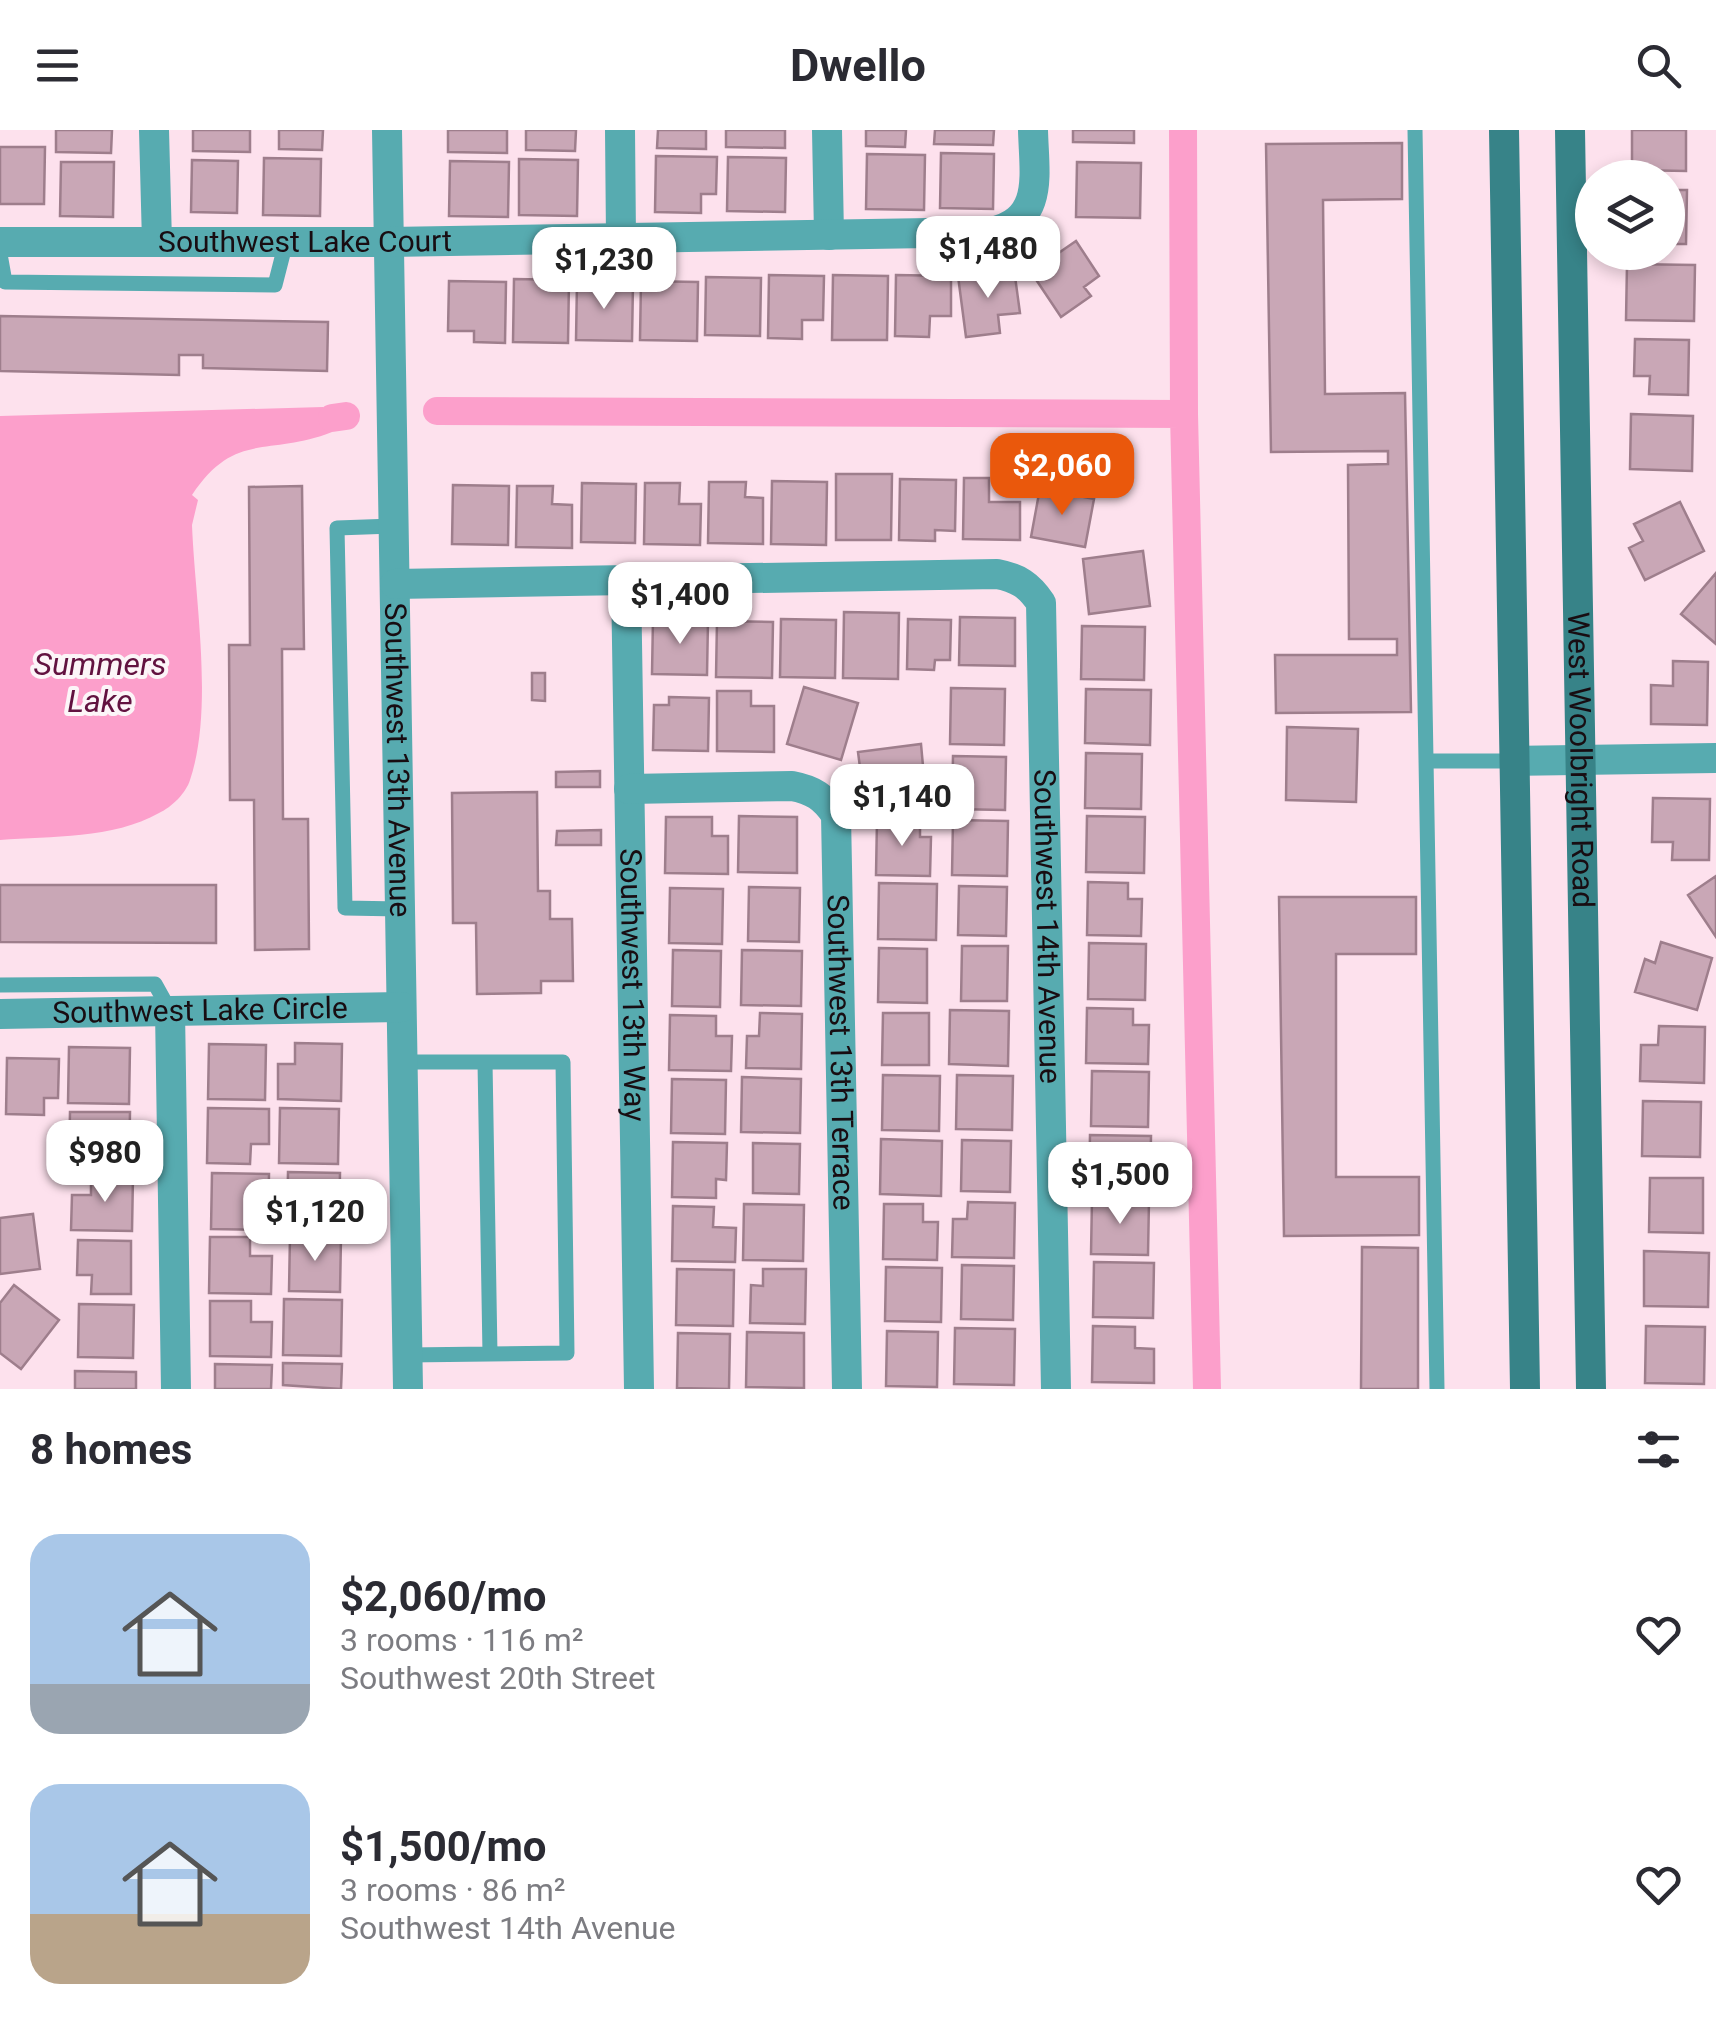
<!DOCTYPE html>
<html lang="en">
<head>
<meta charset="utf-8">
<style>
	body { margin:0; font-family:Roboto,sans-serif; background:#f2f2f3; color:#2b2b33; height:100vh; display:flex; flex-direction:column; font-size:38px; white-space:nowrap }
	* { box-sizing:border-box; margin:0 }
	p { font-size:32px; color:#7c7c81 }
	.icon { flex:none; width:55px; height:55px; fill:none; stroke:currentColor; stroke-width:2; stroke-linecap:round; stroke-linejoin:round }
	.map { position:relative; height:1259px; overflow:hidden }
	.drawer { display:flex; flex-direction:column; background:#fff; flex:1 }
	.drawer>* { flex:none }
	.buttons { position:absolute; left:1575px; top:30px; display:grid; gap:20px }
	.buttons a { display:grid; place-items:center; width:110px; height:110px; border-radius:50%; background:#fff; box-shadow:0 5px 15px #0003; font-size:50px }
	.price { position:absolute; translate:-50% -85px; padding:0 22px; border-radius:20px; background:#fff; color:#222; font-size:32px; line-height:65px; filter:drop-shadow(0 2px 5px #0008) }
	.price::after { content:''; position:absolute; left:50%; top:60px; width:30px; height:22px; margin-left:-15px; background:inherit; clip-path:polygon(0 0,100% 0,50% 100%) }
	.price.active { background:#ea580c; color:#fff }
	ul { padding:0; list-style:none }
	li { display:flex; align-items:center; gap:30px; height:250px; padding:0 30px }
	li span { display:grid; place-items:center; flex:none; width:280px; height:200px; border-radius:30px; color:#555 }
	li>.icon { margin-inline-start:auto }
	span .icon { width:120px; height:120px; fill:#fffc; stroke-width:1 }
	li b { font-size:42px }
	h2 { display:flex; justify-content:space-between; align-items:center; height:120px; padding:0 30px; font-size:42px }
	header { display:flex; justify-content:space-between; align-items:center; height:130px; padding:0 30px; background:#fff; font-size:45px; font-weight:700 }
	.map>svg:first-child { display:block }
	.water { fill:#fc9fcb }
	.lines { fill:none; stroke-linecap:round; stroke-linejoin:round }
	.canal { stroke:#fc9fcb; stroke-width:28 }
	.building { fill:#c9a7b6; stroke:#9e7e8c; stroke-width:2.5 }
	.lane { stroke:#57abb0; stroke-width:15 }
	.street { stroke:#57abb0; stroke-width:30 }
	.secondary { stroke:#378388; stroke-width:30 }
	.labels { text-anchor:middle; stroke-width:8; stroke-linejoin:round; paint-order:stroke }
	.street-label { font-size:30px; fill:#180d12; stroke:#fcf5f8 }
	.water-label { font-size:32px; font-style:italic; fill:#621240; stroke:#fcf5f8 }
</style>
</head>
<body>
<header><svg class="icon" aria-label="menu" viewBox="0 0 24 24"><path d="M4 6h16M4 12h16M4 18h16"/></svg>Dwello<svg class="icon" aria-label="search" viewBox="0 0 24 24"><circle cx="10" cy="10" r="6"/><path d="M15 15l6 6"/></svg></header>
<div class="map">
<svg width="1716" height="1259" viewBox="0 0 1716 1259">
	<rect width="100%" height="100%" fill="#fde1ed"/>
	<path class="water" d="M 323,277 L 332,288 L 332,302 C 269,327 235,300 192,365 L 198,370 L 192,395 C 195,471 214,578 190,650 C 186,663 172,677 159,683 C 113,709 51,706 0,710 L 0,286 Z"/>
	<g class="lines">
		<path class="canal" d="M 1183,0 L 1184,284 L 1207,1259
			M 437,281 L 1184,284
			M 332,288 L 346,286"/>
	</g>
	<path class="building" d="M 56,0 L 112,0 L 111,23 L 56,22 Z
		M 193,0 L 250,0 L 250,22 L 193,21 Z
		M 279,0 L 323,0 L 322,20 L 279,19 Z
		M 448,0 L 507,0 L 507,23 L 448,22 Z
		M 526,0 L 576,0 L 575,21 L 526,20 Z
		M 658,0 L 706,0 L 706,19 L 657,18 Z
		M 726,0 L 785,0 L 785,18 L 726,17 Z
		M 866,0 L 906,0 L 905,17 L 866,16 Z
		M 935,0 L 994,0 L 993,15 L 934,14 Z
		M 1073,0 L 1134,0 L 1134,13 L 1073,12 Z
		M 1632,0 L 1686,0 L 1686,41 L 1632,40 Z
		M 1402,13 L 1402,69 L 1323,70 L 1325,264 L 1405,263 L 1411,582 L 1276,583 L 1275,525 L 1397,525 L 1397,509 L 1349,509 L 1348,335 L 1388,334 L 1388,321 L 1271,322 L 1266,14 Z
		M 0,17 L 45,17 L 44,74 L 0,74 Z
		M 941,23 L 994,24 L 993,79 L 940,78 Z
		M 867,24 L 925,25 L 924,80 L 866,79 Z
		M 656,26 L 717,27 L 716,64 L 701,64 L 701,83 L 655,82 Z
		M 728,27 L 786,28 L 785,82 L 727,81 Z
		M 264,28 L 321,29 L 320,86 L 263,85 Z
		M 519,29 L 578,30 L 577,86 L 519,85 Z
		M 192,30 L 238,31 L 237,83 L 191,82 Z
		M 450,31 L 509,32 L 508,87 L 449,86 Z
		M 61,32 L 114,32 L 113,87 L 60,86 Z
		M 1077,32 L 1141,33 L 1140,88 L 1076,87 Z
		M 1668,60 L 1687,60 L 1686,114 L 1668,114 Z
		M 1076,111 L 1099,146 L 1084,157 L 1091,166 L 1061,187 L 1031,142 Z
		M 1627,134 L 1695,135 L 1694,191 L 1626,190 Z
		M 1014,139 L 1020,183 L 998,185 L 1000,203 L 966,207 L 958,146 Z
		M 769,145 L 824,146 L 823,190 L 802,190 L 802,209 L 768,208 Z
		M 833,145 L 888,146 L 887,210 L 832,210 Z
		M 896,145 L 951,146 L 951,186 L 930,186 L 929,207 L 895,206 Z
		M 706,147 L 761,148 L 760,206 L 705,205 Z
		M 514,149 L 569,150 L 568,213 L 513,212 Z
		M 449,151 L 506,152 L 505,213 L 474,212 L 474,201 L 448,201 Z
		M 641,151 L 698,152 L 697,211 L 640,210 Z
		M 577,152 L 633,153 L 632,211 L 576,210 Z
		M 0,186 L 328,192 L 327,241 L 203,238 L 203,225 L 179,225 L 179,245 L 0,241 Z
		M 1635,209 L 1689,210 L 1688,265 L 1649,264 L 1650,246 L 1634,246 Z
		M 1631,284 L 1693,286 L 1692,341 L 1630,339 Z
		M 836,344 L 892,344 L 891,410 L 836,410 Z
		M 964,348 L 989,348 L 989,372 L 1020,372 L 1020,410 L 963,409 Z
		M 900,349 L 956,350 L 955,401 L 935,400 L 935,411 L 899,410 Z
		M 772,351 L 827,352 L 826,415 L 771,414 Z
		M 709,352 L 746,352 L 745,367 L 763,368 L 763,414 L 708,413 Z
		M 582,353 L 636,354 L 635,413 L 581,412 Z
		M 645,353 L 680,353 L 679,374 L 701,374 L 700,415 L 644,414 Z
		M 453,355 L 509,356 L 508,415 L 452,414 Z
		M 302,356 L 304,519 L 282,519 L 283,689 L 308,689 L 309,819 L 255,820 L 254,670 L 230,670 L 229,515 L 250,515 L 249,357 Z
		M 517,356 L 553,356 L 552,374 L 572,375 L 572,418 L 516,417 Z
		M 1040,358 L 1094,369 L 1085,417 L 1031,407 Z
		M 1680,372 L 1704,421 L 1645,450 L 1629,418 L 1643,411 L 1634,394 Z
		M 1143,421 L 1150,476 L 1089,484 L 1083,429 Z
		M 1716,443 L 1716,514 L 1681,484 Z
		M 844,482 L 899,483 L 898,549 L 843,548 Z
		M 960,487 L 1015,488 L 1015,536 L 959,535 Z
		M 653,489 L 708,490 L 707,545 L 652,544 Z
		M 781,489 L 836,490 L 835,548 L 780,547 Z
		M 908,489 L 951,490 L 950,530 L 935,530 L 934,540 L 907,539 Z
		M 717,491 L 773,492 L 772,548 L 716,547 Z
		M 1082,496 L 1145,497 L 1144,550 L 1081,549 Z
		M 1673,531 L 1708,532 L 1707,595 L 1651,594 L 1651,555 L 1673,556 Z
		M 532,543 L 545,543 L 545,571 L 532,570 Z
		M 804,557 L 858,573 L 841,630 L 787,614 Z
		M 951,558 L 1005,559 L 1004,615 L 950,614 Z
		M 1086,559 L 1151,560 L 1150,615 L 1085,613 Z
		M 717,561 L 751,561 L 751,576 L 774,576 L 774,622 L 717,621 Z
		M 669,567 L 709,568 L 708,621 L 653,620 L 654,575 L 669,575 Z
		M 1287,597 L 1358,599 L 1356,672 L 1286,670 Z
		M 921,614 L 926,669 L 865,676 L 858,622 Z
		M 1086,623 L 1142,624 L 1141,679 L 1085,678 Z
		M 953,626 L 1006,627 L 1005,680 L 952,679 Z
		M 600,641 L 600,657 L 556,657 L 556,642 Z
		M 537,662 L 538,761 L 550,761 L 550,789 L 572,789 L 573,851 L 541,851 L 541,863 L 477,864 L 476,793 L 453,793 L 452,663 Z
		M 1653,668 L 1710,669 L 1709,730 L 1672,730 L 1673,712 L 1652,712 Z
		M 739,686 L 797,687 L 797,743 L 738,742 Z
		M 1087,686 L 1145,687 L 1144,743 L 1086,742 Z
		M 666,687 L 712,687 L 712,706 L 728,706 L 728,744 L 665,743 Z
		M 877,690 L 920,691 L 920,707 L 931,707 L 930,746 L 876,745 Z
		M 953,690 L 1008,691 L 1007,746 L 952,745 Z
		M 601,700 L 601,715 L 556,715 L 557,701 Z
		M 1716,746 L 1716,807 L 1688,765 Z
		M 1088,752 L 1128,753 L 1128,769 L 1142,769 L 1141,806 L 1087,805 Z
		M 879,753 L 937,754 L 936,810 L 878,809 Z
		M 0,755 L 216,755 L 216,813 L 0,812 Z
		M 959,756 L 1007,757 L 1006,806 L 958,805 Z
		M 749,757 L 800,758 L 799,812 L 748,811 Z
		M 670,758 L 723,759 L 722,814 L 669,813 Z
		M 1279,767 L 1416,767 L 1416,824 L 1336,824 L 1336,1047 L 1419,1047 L 1419,1105 L 1284,1106 Z
		M 1661,812 L 1712,828 L 1697,880 L 1635,862 L 1645,829 L 1655,833 Z
		M 1089,813 L 1146,814 L 1145,870 L 1088,869 Z
		M 962,816 L 1008,816 L 1007,871 L 961,871 Z
		M 879,818 L 927,819 L 927,873 L 878,872 Z
		M 673,820 L 721,821 L 720,877 L 672,876 Z
		M 742,820 L 802,821 L 801,876 L 741,875 Z
		M 1087,878 L 1133,879 L 1133,895 L 1149,895 L 1148,934 L 1086,933 Z
		M 950,880 L 1009,881 L 1008,936 L 949,934 Z
		M 760,883 L 802,884 L 801,939 L 746,938 L 747,906 L 759,906 Z
		M 883,883 L 929,883 L 929,935 L 882,935 Z
		M 670,885 L 716,886 L 716,906 L 732,906 L 731,941 L 669,940 Z
		M 1659,896 L 1705,897 L 1704,953 L 1640,951 L 1641,915 L 1658,915 Z
		M 295,913 L 342,914 L 341,971 L 278,969 L 278,934 L 295,934 Z
		M 209,914 L 266,915 L 265,970 L 208,969 Z
		M 69,917 L 130,918 L 129,974 L 68,973 Z
		M 7,928 L 59,929 L 58,968 L 44,968 L 44,985 L 6,984 Z
		M 1092,941 L 1149,942 L 1148,997 L 1091,996 Z
		M 883,945 L 940,946 L 939,1001 L 882,1000 Z
		M 957,945 L 1013,946 L 1012,1000 L 956,999 Z
		M 742,947 L 801,949 L 800,1003 L 741,1002 Z
		M 672,949 L 726,950 L 725,1004 L 671,1003 Z
		M 1643,971 L 1701,972 L 1700,1027 L 1642,1026 Z
		M 208,978 L 269,979 L 269,1014 L 251,1014 L 250,1034 L 207,1033 Z
		M 280,978 L 339,979 L 338,1034 L 279,1033 Z
		M 70,982 L 130,982 L 129,1038 L 69,1037 Z
		M 1090,1005 L 1151,1006 L 1150,1062 L 1089,1061 Z
		M 881,1009 L 942,1011 L 941,1066 L 880,1064 Z
		M 962,1010 L 1011,1011 L 1010,1062 L 961,1061 Z
		M 673,1012 L 727,1013 L 726,1050 L 716,1049 L 716,1068 L 672,1067 Z
		M 753,1013 L 800,1014 L 799,1064 L 753,1063 Z
		M 288,1042 L 340,1043 L 339,1099 L 287,1098 Z
		M 212,1043 L 269,1044 L 268,1100 L 211,1099 Z
		M 91,1046 L 133,1046 L 132,1101 L 71,1100 L 72,1065 L 91,1065 Z
		M 1650,1048 L 1703,1048 L 1703,1103 L 1649,1102 Z
		M 1092,1069 L 1149,1070 L 1148,1125 L 1091,1124 Z
		M 968,1072 L 1015,1073 L 1014,1128 L 952,1127 L 953,1089 L 967,1089 Z
		M 744,1074 L 804,1075 L 803,1131 L 743,1130 Z
		M 884,1074 L 923,1074 L 923,1092 L 938,1092 L 937,1130 L 883,1129 Z
		M 673,1076 L 714,1077 L 713,1097 L 736,1098 L 735,1132 L 672,1131 Z
		M 33,1084 L 40,1139 L 0,1144 L 0,1088 Z
		M 290,1106 L 341,1107 L 340,1162 L 289,1161 Z
		M 210,1107 L 250,1107 L 250,1126 L 272,1126 L 271,1164 L 209,1163 Z
		M 78,1110 L 131,1111 L 131,1164 L 91,1164 L 92,1145 L 77,1145 Z
		M 1362,1117 L 1418,1118 L 1418,1259 L 1361,1259 Z
		M 1644,1121 L 1709,1123 L 1708,1177 L 1644,1176 Z
		M 1094,1132 L 1154,1133 L 1153,1188 L 1093,1187 Z
		M 962,1135 L 1014,1136 L 1013,1190 L 961,1189 Z
		M 886,1137 L 942,1138 L 941,1192 L 885,1191 Z
		M 677,1139 L 734,1140 L 733,1196 L 676,1195 Z
		M 763,1139 L 806,1139 L 805,1194 L 750,1193 L 751,1155 L 763,1156 Z
		M 14,1155 L 59,1190 L 21,1239 L 0,1223 L 0,1173 Z
		M 284,1169 L 342,1170 L 341,1226 L 283,1225 Z
		M 210,1171 L 251,1171 L 251,1192 L 272,1192 L 271,1227 L 210,1226 Z
		M 79,1174 L 134,1175 L 133,1228 L 78,1227 Z
		M 1093,1196 L 1135,1197 L 1135,1218 L 1154,1219 L 1154,1253 L 1092,1252 Z
		M 1646,1196 L 1705,1197 L 1704,1254 L 1645,1253 Z
		M 955,1198 L 1015,1199 L 1014,1255 L 954,1254 Z
		M 887,1201 L 938,1202 L 937,1257 L 886,1256 Z
		M 747,1202 L 804,1203 L 804,1258 L 746,1257 Z
		M 678,1203 L 730,1204 L 729,1259 L 677,1258 Z
		M 283,1233 L 342,1234 L 341,1259 L 283,1255 Z
		M 215,1234 L 272,1235 L 271,1259 L 215,1259 Z
		M 75,1241 L 136,1242 L 136,1259 L 75,1259 Z"/>
	<g class="lines">
		<path class="lane" d="M 1415,0 L 1437,1259
			M 0,124 L 5,152 L 275,155 L 286,112
			M 393,396 L 337,398 L 345,778 L 400,779
			M 1426,631 L 1515,631
			M 0,855 L 155,854 L 170,881
			M 403,932 L 563,932 L 567,1223 L 407,1225
			M 485,932 L 490,1224"/>
		<g class="street">
			<path d="M 154,0 L 157,112"/>
			<path id="s1" d="M 387,0 L 408,1259"/>
			<path d="M 620,0 L 621,108"/>
			<path d="M 827,0 L 829,105"/>
			<path id="s2" d="M 0,112 L 389,112 L 991,102 C 1045,90 1034,45 1033,0"/>
			<path id="s3" d="M 626,450 L 639,1259"/>
			<path id="s4" d="M 395,454 L 997,444 C 1018,448 1029,455 1041,473 L 1056,1259"/>
			<path d="M 1515,631 L 1716,628"/>
			<path id="s5" d="M 629,659 L 792,656 C 813,660 824,667 836,685 L 847,1259"/>
			<path d="M 170,881 L 176,1259"/>
			<path id="s6" d="M 0,884 L 401,877"/>
		</g>
		<g class="secondary">
			<path d="M 1504,0 L 1525,1259"/>
			<path id="s7" d="M 1570,0 L 1591,1259"/>
		</g>
	</g>
	<g class="labels">
		<g class="street-label">
			<text dy="10" stroke="none"><textPath href="#s2" startOffset="305">Southwest Lake Court</textPath></text>
			<text dy="10" stroke="none"><textPath href="#s1" startOffset="630">Southwest 13th Avenue</textPath></text>
			<text dy="10" stroke="none"><textPath href="#s7" startOffset="630">West Woolbright Road</textPath></text>
			<text dy="10" stroke="none"><textPath href="#s4" startOffset="980">Southwest 14th Avenue</textPath></text>
			<text dy="10" stroke="none"><textPath href="#s3" startOffset="405">Southwest 13th Way</textPath></text>
			<text dy="10" stroke="none"><textPath href="#s6" startOffset="200">Southwest Lake Circle</textPath></text>
			<text dy="10" stroke="none"><textPath href="#s5" startOffset="455">Southwest 13th Terrace</textPath></text>
		</g>
		<g class="water-label">
			<text x="100" y="545">Summers<tspan x="100" dy="37">Lake</tspan></text>
		</g>
	</g>
</svg>
<div class="buttons">
<a><svg class="icon" aria-label="layers" viewBox="0 0 24 24"><path d="M12 4l9 5-9 5-9-5zM3 14l9 5 9-5"/></svg></a>
</div>
<b class="price" style="left:988px;top:171px">$1,480</b>
<b class="price" style="left:604px;top:182px">$1,230</b>
<b class="price active" style="left:1062px;top:388px">$2,060</b>
<b class="price" style="left:680px;top:517px">$1,400</b>
<b class="price" style="left:902px;top:719px">$1,140</b>
<b class="price" style="left:105px;top:1075px">$980</b>
<b class="price" style="left:1120px;top:1097px">$1,500</b>
<b class="price" style="left:315px;top:1134px">$1,120</b>
</div>
<section class="drawer">
<h2>8 homes<svg class="icon" aria-label="filters" viewBox="0 0 24 24"><path d="M4 7h16M4 17h16"/><circle cx="9" cy="7" r="2"/><circle cx="15" cy="17" r="2"/></svg></h2>
<ul>
<li><span style="background:linear-gradient(#a9c7e8 75%,#9aa5b1 0)"><svg class="icon" aria-label="home" viewBox="0 0 24 24"><path d="M3 11l9-7 9 7M6 9v11h12V9"/></svg></span><div><b>$2,060/mo</b><p>3 rooms · 116 m²</p><p>Southwest 20th Street</p></div><svg class="icon" aria-label="heart" viewBox="0 0 24 24"><path d="M12 20l-8-8c-3-5 5-10 8-4 3-6 11-1 8 4z"/></svg></li>
<li><span style="background:linear-gradient(#a9c7e8 65%,#b9a48a 0)"><svg class="icon" aria-label="home" viewBox="0 0 24 24"><path d="M3 11l9-7 9 7M6 9v11h12V9"/></svg></span><div><b>$1,500/mo</b><p>3 rooms · 86 m²</p><p>Southwest 14th Avenue</p></div><svg class="icon" aria-label="heart" viewBox="0 0 24 24"><path d="M12 20l-8-8c-3-5 5-10 8-4 3-6 11-1 8 4z"/></svg></li>
</ul>
</section>
</body>
</html>
